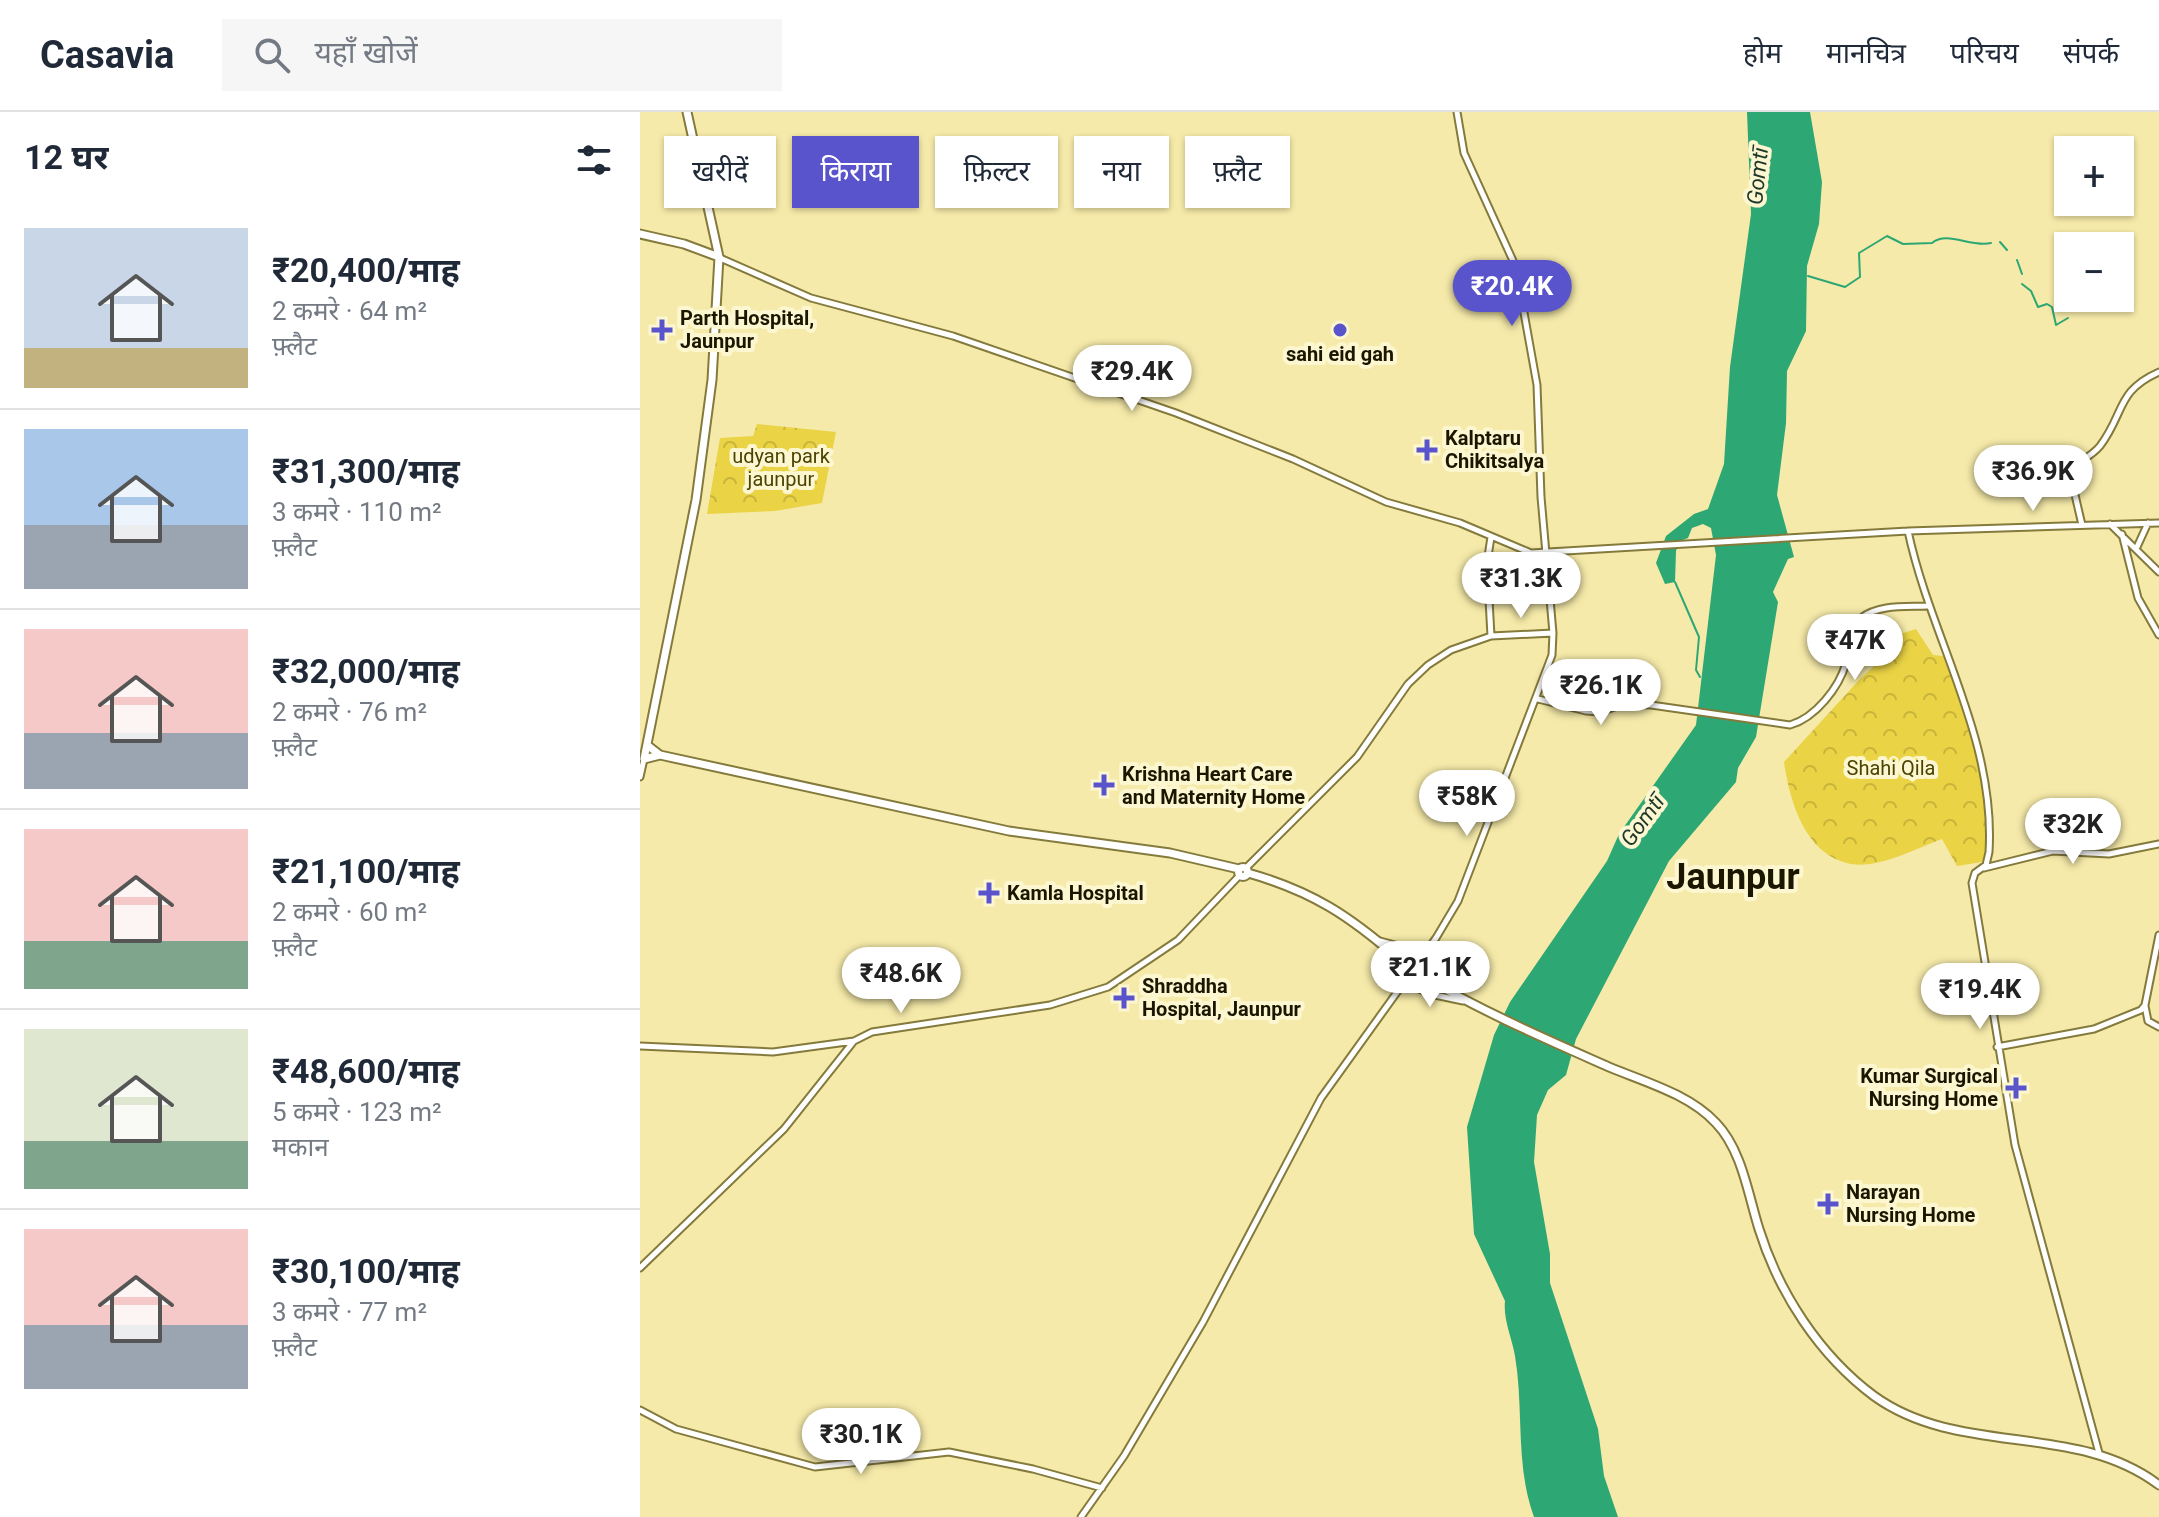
<!DOCTYPE html>
<html lang="hi">
<head>
<meta charset="utf-8">
<style>
	body { margin:0; font-family:Roboto,"Noto Sans Devanagari",sans-serif; background:#f6f6f7; color:#1f2937; height:100vh; display:flex; flex-direction:column; font-size:30px; white-space:nowrap }
	* { box-sizing:border-box; margin:0 }
	p { font-size:26px; color:#747a83 }
	.icon { flex:none; width:44px; height:44px; fill:none; stroke:currentColor; stroke-width:2; stroke-linecap:round; stroke-linejoin:round }
	.map { position:relative; flex:1; overflow:hidden }
	.panel { display:flex; flex-direction:column; background:#fff; width:640px }
	.panel>* { flex:none }
	.guide { position:absolute; left:24px; top:24px; width:760px; height:72px; display:flex; gap:16px }
	.tools { position:absolute; left:1414px; top:24px; display:grid; gap:16px }
	.tools a { display:grid; place-items:center; width:80px; height:80px; border-radius:0px; background:#fff; box-shadow:0 2px 6px #0004; font-size:40px }
	.price { position:absolute; translate:-50% -68px; padding:0 18px; border-radius:28px; background:#fff; color:#222; font-size:26px; line-height:52px; filter:drop-shadow(0 2px 4px #0008) }
	.price::after { content:''; position:absolute; left:50%; top:48px; width:24px; height:18px; margin-left:-12px; background:inherit; clip-path:polygon(0 0,100% 0,50% 100%) }
	.price.active { background:#5954cc; color:#fff }
	ul { padding:0; list-style:none }
	li { display:flex; align-items:center; gap:24px; height:200px; padding:0 24px }
	li+li { border-top:2px solid #e0e1e3 }
	li span { display:grid; place-items:center; flex:none; width:224px; height:160px; border-radius:0px; color:#555 }
	li>.icon { margin-inline-start:auto }
	span .icon { width:96px; height:96px; fill:#fffc; stroke-width:1 }
	li b { font-size:34px }
	h2 { display:flex; justify-content:space-between; align-items:center; height:96px; padding:0 24px; font-size:34px }
	.chip { padding:0 28px; border-radius:0px; background:#fff; box-shadow:0 2px 6px #0004; font-size:28px; line-height:72px }
	.chip.active { background:#5954cc; color:#fff }
	header { display:flex; align-items:center; gap:48px; box-sizing:border-box; height:112px; padding:0 40px; background:#fff; border-bottom:2px solid #e0e1e3 }
	header strong { font-size:38px }
	nav { display:flex; gap:44px; margin-inline-start:auto; font-size:28px }
	.search { width:560px; height:72px; background:#f6f6f7; display:flex; align-items:center; gap:20px; box-sizing:border-box; padding:0 28px; border-radius:0px; color:#747a83; font-size:30px }
	main { display:flex; flex:1; min-height:0 }
	.map>svg:first-child { display:block }
	.park { fill:url(#park-crowns) }
	.water { fill:#2da773 }
	.lines { fill:none; stroke-linecap:round; stroke-linejoin:round }
	.stream { stroke:#2da773; stroke-width:2 }
	.secondary-casing { stroke:#847a3c; stroke-width:9 }
	.highway-casing { stroke:#847a3c; stroke-width:11 }
	.secondary { stroke:#fff; stroke-width:5 }
	.highway { stroke:#fff; stroke-width:7 }
	.highway-bridge-casing { stroke:#847a3c; stroke-width:11; stroke-linecap:butt }
	.highway-bridge { stroke:#fff; stroke-width:7 }
	.poi-dot { fill:#5954cc; stroke:#fdf7d1; stroke-width:3 }
	.labels { text-anchor:middle; stroke-width:8; stroke-linejoin:round; paint-order:stroke }
	.poi-label { font-size:20px; font-weight:bold; fill:#1b1600; stroke:#fdf7d1; text-anchor:start }
	.park-label { font-size:20px; fill:#4c4302; stroke:#fdf7d1 }
	.water-label { font-size:22px; font-style:italic; fill:#1d3629; stroke:#fdf7d1 }
	.town-label { font-size:36px; font-weight:bold; fill:#1b1600; stroke:#fdf7d1 }
</style>
</head>
<body>
<header>
<strong>Casavia</strong>
<div class="search"><svg class="icon" aria-label="search" viewBox="0 0 24 24"><circle cx="10" cy="10" r="6"/><path d="M15 15l6 6"/></svg>यहाँ खोजें</div>
<nav><a>होम</a><a>मानचित्र</a><a>परिचय</a><a>संपर्क</a></nav>
</header>
<main>
<section class="panel">
<h2>12 घर<svg class="icon" aria-label="filters" viewBox="0 0 24 24"><path d="M4 7h16M4 17h16"/><circle cx="9" cy="7" r="2"/><circle cx="15" cy="17" r="2"/></svg></h2>
<ul>
<li><span style="background:linear-gradient(#c9d6e8 75%,#c2b280 0)"><svg class="icon" aria-label="home" viewBox="0 0 24 24"><path d="M3 11l9-7 9 7M6 9v11h12V9"/></svg></span><div><b>₹20,400/माह</b><p>2 कमरे · 64 m²</p><p>फ़्लैट</p></div></li>
<li><span style="background:linear-gradient(#a9c7e8 60%,#9aa5b1 0)"><svg class="icon" aria-label="home" viewBox="0 0 24 24"><path d="M3 11l9-7 9 7M6 9v11h12V9"/></svg></span><div><b>₹31,300/माह</b><p>3 कमरे · 110 m²</p><p>फ़्लैट</p></div></li>
<li><span style="background:linear-gradient(#f6c9c9 65%,#9aa5b1 0)"><svg class="icon" aria-label="home" viewBox="0 0 24 24"><path d="M3 11l9-7 9 7M6 9v11h12V9"/></svg></span><div><b>₹32,000/माह</b><p>2 कमरे · 76 m²</p><p>फ़्लैट</p></div></li>
<li><span style="background:linear-gradient(#f6c9c9 70%,#7fa58c 0)"><svg class="icon" aria-label="home" viewBox="0 0 24 24"><path d="M3 11l9-7 9 7M6 9v11h12V9"/></svg></span><div><b>₹21,100/माह</b><p>2 कमरे · 60 m²</p><p>फ़्लैट</p></div></li>
<li><span style="background:linear-gradient(#dfe7d0 70%,#7fa58c 0)"><svg class="icon" aria-label="home" viewBox="0 0 24 24"><path d="M3 11l9-7 9 7M6 9v11h12V9"/></svg></span><div><b>₹48,600/माह</b><p>5 कमरे · 123 m²</p><p>मकान</p></div></li>
<li><span style="background:linear-gradient(#f6c9c9 60%,#9aa5b1 0)"><svg class="icon" aria-label="home" viewBox="0 0 24 24"><path d="M3 11l9-7 9 7M6 9v11h12V9"/></svg></span><div><b>₹30,100/माह</b><p>3 कमरे · 77 m²</p><p>फ़्लैट</p></div></li>
</ul>
</section>
<div class="map">
<svg width="1519" height="1405" viewBox="0 0 1519 1405">
	<defs>
		<pattern id="park-crowns" width="20" height="18" patternUnits="userSpaceOnUse" patternTransform="scale(2)"><rect width="20" height="18" fill="#ead344"/><path d="M2 6a3 3 0 1 1 6 0M12 15a3 3 0 1 1 6 0" fill="none" stroke="#c8b43a"/></pattern>
	</defs>
	<rect width="100%" height="100%" fill="#f5eaa9"/>
	<path class="park" d="M 117,312 L 196,320 L 182,391 L 135,399 L 67,402 L 80,326 L 113,324 Z
		M 1276,517 L 1293,543 L 1304,544 C 1322,600 1361,692 1342,750 L 1317,754 L 1302,727 C 1277,736 1238,757 1211,752 C 1165,743 1150,690 1144,650 L 1220,567 L 1252,538 L 1257,523 Z"/>
	<path class="water" d="M 1107,0 L 1170,0 L 1182,70 L 1179,112 L 1167,154 L 1166,219 L 1147,259 L 1146,311 L 1137,383 L 1154,445 L 1148,447 L 1133,480 L 1138,490 L 1116,625 L 1098,656 L 1096,670 L 1029,749 L 936,927 L 926,963 L 908,978 L 897,1003 L 894,1050 L 910,1142 L 910,1171 L 958,1317 L 964,1364 L 978,1405 L 894,1405 C 875,1354 884,1297 875,1244 C 872,1226 863,1208 865,1189 L 834,1122 L 827,1015 L 854,923 L 870,890 L 967,749 L 979,722 L 1056,613 L 1076,443 L 1071,416 L 1063,412 L 1052,416 L 1048,426 L 1040,429 L 1036,439 L 1035,470 L 1025,472 L 1016,451 L 1026,424 L 1054,402 L 1068,397 L 1084,352 L 1090,255 L 1111,102 Z"/>
	<g class="lines">
		<path class="stream" d="M 1360,130 L 1367,138
			M 1377,148 L 1382,162
			M 1168,164 L 1205,175 L 1220,165 L 1219,141 L 1247,124 L 1263,132 L 1292,131 C 1307,118 1331,136 1351,131
			M 1382,172 L 1391,179 L 1398,195 L 1407,192 L 1412,195 L 1416,213 L 1428,206
			M 1035,470 L 1059,525 L 1056,558 L 1060,565"/>
		<g class="secondary-casing">
			<path id="secondary" d="M 80,146 L 171,186 L 313,224 L 536,301 L 653,347 L 746,390 L 820,411 L 891,441 L 1268,419 L 1519,411
				M 1470,412 L 1519,460
				M 1442,413 L 1429,357 C 1440,349 1452,344 1460,334 C 1485,301 1476,279 1519,260
				M 1268,419 C 1291,527 1356,626 1349,740 L 1346,753 L 1335,761 L 1332,771 L 1375,1033 L 1459,1341
				M 1482,422 L 1498,486 L 1519,523
				M 1497,435 L 1508,411
				M 851,524 L 913,521
				M 898,587 L 946,599 L 960,600 L 983,592 L 1011,593 L 1150,613 C 1175,606 1199,576 1206,551 C 1210,536 1207,517 1221,506 C 1239,492 1266,495 1287,494
				M 0,665 L 4,647
				M 606,756 L 717,645 L 768,572 L 788,553 L 811,538 L 851,524 L 847,451 L 851,425
				M 1344,756 L 1413,739 L 1469,742 L 1519,732
				M 740,829 L 774,838 L 788,836
				M 764,870 L 790,882 L 823,889
				M 1505,894 L 1508,909 L 1519,915
				M 0,934 L 133,940 L 214,929
				M 1357,935 L 1454,917 L 1501,898 L 1505,893 L 1519,823
				M 0,1156 L 144,1017 L 214,929 L 232,920 L 410,893 L 468,875 L 538,828 L 600,763
				M 0,1298 L 36,1317 L 175,1355 L 309,1340 L 393,1357 L 462,1376
				M 441,1405 L 484,1344 L 563,1210 L 681,986 L 796,826 L 818,789 L 912,543 L 913,521 L 901,385 L 897,273 L 881,184 L 874,151 L 824,41 L 817,0"/>
		</g>
		<g class="highway-casing">
			<path id="highway" d="M 0,122 L 44,132 L 79,145
				M 7,633 L 20,643 L 369,719 L 530,741 L 599,757
				M 20,643 L 4,647 L 56,388 L 72,268 L 79,145 L 47,0
				M598.5 760a4.5 4.5 0 1 1 9 0a4.5 4.5 0 1 1-9 0Z
				M 608,761 C 672,779 710,804 760,848
				M 784,865 C 843,900 906,927 969,955 C 1005,970 1049,982 1076,1011 C 1102,1038 1108,1082 1119,1117 C 1139,1181 1179,1243 1234,1284 C 1320,1346 1435,1309 1519,1373"/>
		</g>
		<use href="#secondary" class="secondary"/>
		<use href="#highway" class="highway"/>
		<g class="highway-bridge-casing">
			<path id="highway-bridge" d="M 760,848 L 784,865"/>
		</g>
		<use href="#highway-bridge" class="highway-bridge"/>
	</g>
	<g class="poi-dot">
		<path d="M18 206h8v8h8v8h-8v8h-8v-8h-8v-8h8z"/>
		<circle cx="700" cy="218" r="8"/>
		<path d="M783 326h8v8h8v8h-8v8h-8v-8h-8v-8h8z"/>
		<path d="M460 661h8v8h8v8h-8v8h-8v-8h-8v-8h8z"/>
		<path d="M345 769h8v8h8v8h-8v8h-8v-8h-8v-8h8z"/>
		<path d="M480 874h8v8h8v8h-8v8h-8v-8h-8v-8h8z"/>
		<path d="M1372 964h8v8h8v8h-8v8h-8v-8h-8v-8h8z"/>
		<path d="M1184 1080h8v8h8v8h-8v8h-8v-8h-8v-8h8z"/>
	</g>
	<g class="labels">
		<g class="poi-label">
			<text x="40" y="213">Parth Hospital,<tspan x="40" dy="23">Jaunpur</tspan></text>
			<text x="700" y="249" text-anchor="middle">sahi eid gah</text>
			<text x="805" y="333">Kalptaru<tspan x="805" dy="23">Chikitsalya</tspan></text>
			<text x="482" y="669">Krishna Heart Care<tspan x="482" dy="23">and Maternity Home</tspan></text>
			<text x="367" y="788">Kamla Hospital</text>
			<text x="502" y="881">Shraddha<tspan x="502" dy="23">Hospital, Jaunpur</tspan></text>
			<text x="1358" y="971" text-anchor="end">Kumar Surgical<tspan x="1358" dy="23">Nursing Home</tspan></text>
			<text x="1206" y="1087">Narayan<tspan x="1206" dy="23">Nursing Home</tspan></text>
		</g>
		<g class="park-label">
			<text x="141" y="351">udyan park<tspan x="141" dy="23">jaunpur</tspan></text>
			<text x="1251" y="663">Shahi Qila</text>
		</g>
		<g class="water-label">
			<text transform="translate(1117 64) rotate(-84)" y="8">Gomtī</text>
			<text transform="translate(1002 708) rotate(-54)" y="8">Gomtī</text>
		</g>
		<g class="town-label">
			<text x="1093" y="777">Jaunpur</text>
		</g>
	</g>
</svg>
<div class="tools">
<a>+</a>
<a>−</a>
</div>
<b class="price active" style="left:872px;top:216px">₹20.4K</b>
<b class="price" style="left:492px;top:301px">₹29.4K</b>
<b class="price" style="left:1393px;top:401px">₹36.9K</b>
<b class="price" style="left:881px;top:508px">₹31.3K</b>
<b class="price" style="left:1215px;top:570px">₹47K</b>
<b class="price" style="left:961px;top:615px">₹26.1K</b>
<b class="price" style="left:827px;top:726px">₹58K</b>
<b class="price" style="left:1433px;top:754px">₹32K</b>
<b class="price" style="left:790px;top:897px">₹21.1K</b>
<b class="price" style="left:261px;top:903px">₹48.6K</b>
<b class="price" style="left:1340px;top:919px">₹19.4K</b>
<b class="price" style="left:221px;top:1364px">₹30.1K</b>
<div class="guide">
<a class="chip">खरीदें</a>
<a class="chip active">किराया</a>
<a class="chip">फ़िल्टर</a>
<a class="chip">नया</a>
<a class="chip">फ़्लैट</a>
</div>
</div>
</main>
</body>
</html>
